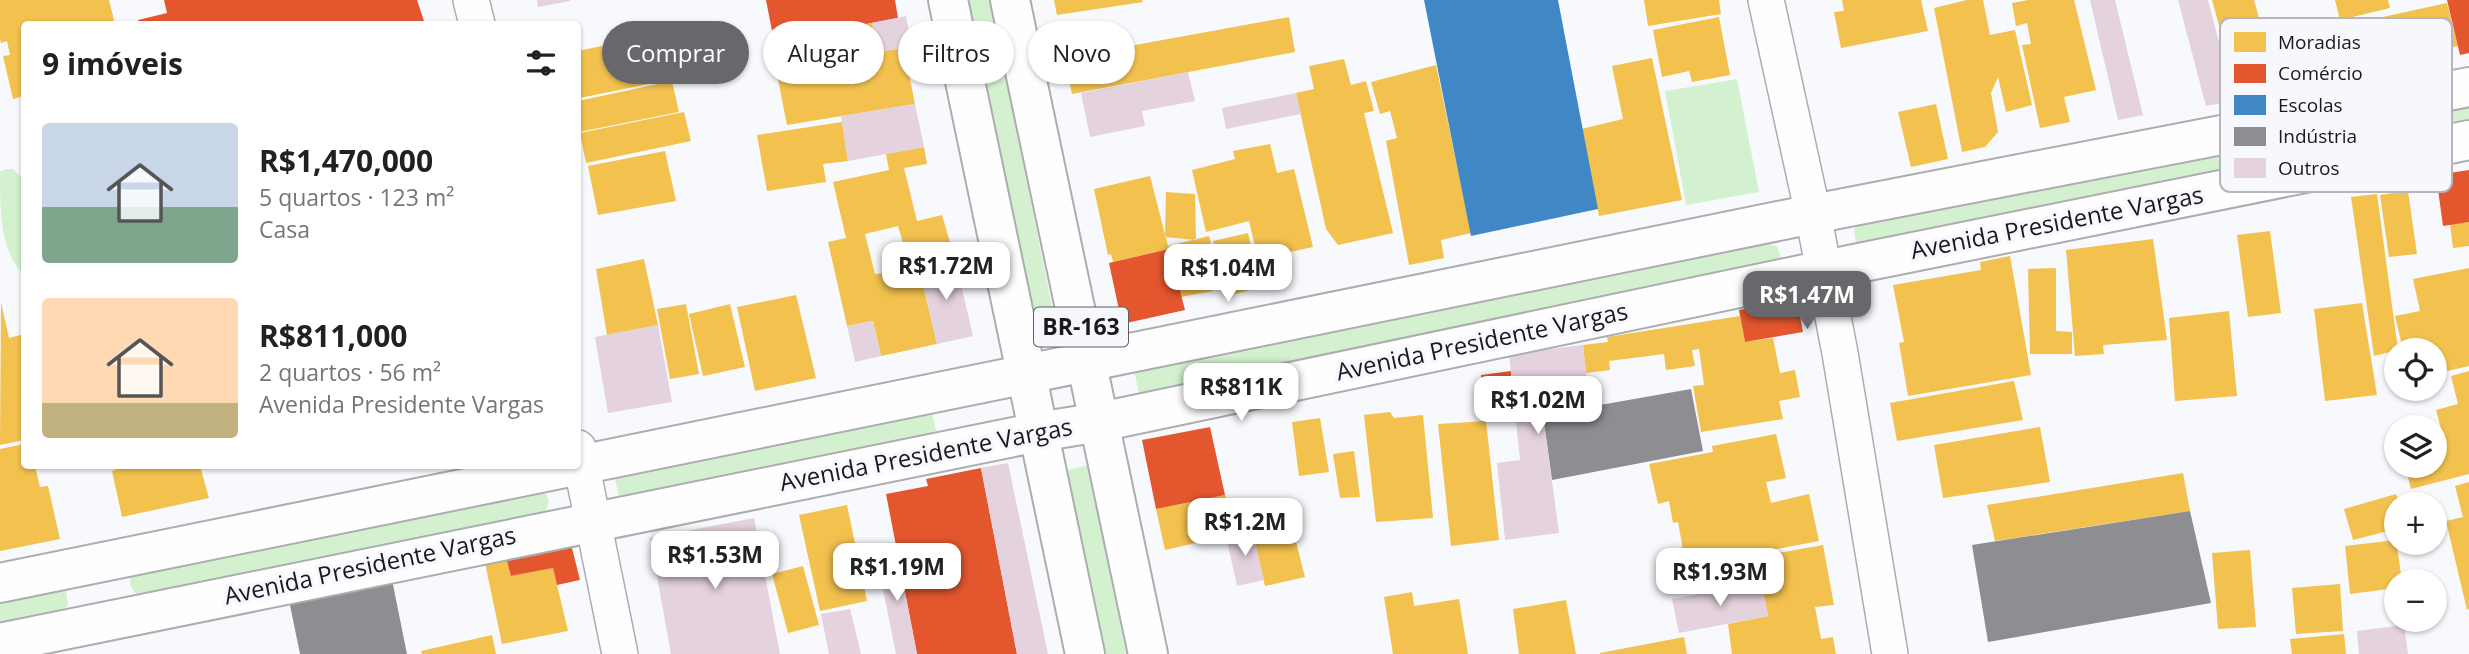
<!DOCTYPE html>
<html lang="pt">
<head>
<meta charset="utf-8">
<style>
	body { margin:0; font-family:"Open Sans",sans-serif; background:#f2f2f2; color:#202124; height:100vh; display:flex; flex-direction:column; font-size:26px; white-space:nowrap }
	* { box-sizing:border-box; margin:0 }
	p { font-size:23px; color:#757577 }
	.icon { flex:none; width:38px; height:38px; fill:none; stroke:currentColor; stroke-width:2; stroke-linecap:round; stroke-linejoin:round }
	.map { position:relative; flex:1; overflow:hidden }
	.drawer { position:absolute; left:21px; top:21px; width:560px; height:448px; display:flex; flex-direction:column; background:#fff; border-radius:7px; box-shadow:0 2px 5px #0004 }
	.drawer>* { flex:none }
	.banner { position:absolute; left:602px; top:21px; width:665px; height:63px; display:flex; gap:14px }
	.fabs { position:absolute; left:2384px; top:338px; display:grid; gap:14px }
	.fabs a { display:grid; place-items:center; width:63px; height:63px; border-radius:50%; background:#fff; box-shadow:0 2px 5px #0004; font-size:35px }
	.price { position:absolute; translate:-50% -60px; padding:0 16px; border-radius:14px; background:#fff; color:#222; font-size:23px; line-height:46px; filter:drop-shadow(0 2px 4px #0008) }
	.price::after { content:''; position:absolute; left:50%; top:42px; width:21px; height:16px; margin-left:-10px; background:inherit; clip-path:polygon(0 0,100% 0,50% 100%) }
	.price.on { background:#68686c; color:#fff }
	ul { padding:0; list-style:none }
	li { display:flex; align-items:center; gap:21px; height:175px; padding:0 21px }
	li span { display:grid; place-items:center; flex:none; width:196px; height:140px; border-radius:7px; color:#555 }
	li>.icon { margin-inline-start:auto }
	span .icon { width:84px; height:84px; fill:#fffc; stroke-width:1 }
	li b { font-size:30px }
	h2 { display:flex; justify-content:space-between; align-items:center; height:84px; padding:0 21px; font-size:30px }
	.chip { padding:0 24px; border-radius:32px; background:#fff; box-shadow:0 2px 5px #0004; font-size:24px; line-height:63px }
	.chip.on { background:#68686c; color:#fff }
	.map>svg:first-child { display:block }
	.green { fill:#d4f1cf }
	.homes { fill:#f2c14e; fill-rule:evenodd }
	.shops { fill:#e4572e }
	.schools { fill:#3f88c5 }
	.industry { fill:#8d8d92 }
	.building { fill:#e4d2de }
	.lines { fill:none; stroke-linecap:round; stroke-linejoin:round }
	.minor-casing { stroke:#adadb1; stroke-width:38 }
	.tertiary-casing { stroke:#adadb1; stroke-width:42 }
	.trunk-casing { stroke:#adadb1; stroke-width:42 }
	.minor { stroke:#fefeff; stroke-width:35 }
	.tertiary { stroke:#fefeff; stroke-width:38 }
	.trunk { stroke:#fefeff; stroke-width:38 }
	.labels { text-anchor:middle; stroke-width:7; stroke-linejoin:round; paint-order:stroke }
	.shield { fill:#f7f8fe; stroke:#5c5d61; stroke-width:2 }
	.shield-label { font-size:23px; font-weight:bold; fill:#1a1a1e }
	.street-label { font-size:24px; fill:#1a1a1e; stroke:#f7f8fe }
	.key { fill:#f7f8fe; stroke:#b5b5bb; stroke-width:2 }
	.key-label { font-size:19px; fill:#1a1a1e }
</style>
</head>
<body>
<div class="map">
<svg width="2469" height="654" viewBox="0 0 2469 654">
	<rect width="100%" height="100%" fill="#f8f9fd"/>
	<path class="green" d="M 969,0 L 990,0 L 1054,316 L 1035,319 Z
		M 1737,79 L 1759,192 L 1686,205 L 1665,91 Z
		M 2469,100 L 2469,128 L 1856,244 L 1854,229 L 1865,223 Z
		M 6,169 L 13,169 L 24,179 L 24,275 C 0,251 0,212 0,172 Z
		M 1765,244 L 1777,246 L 1781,258 L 1772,264 L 1524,312 L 1516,321 L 1140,398 L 1134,370 L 1509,291 L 1519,294 Z
		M 932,413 L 937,435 L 620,500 L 614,475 Z
		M 1088,465 L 1126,654 L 1104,654 L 1067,470 Z
		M 545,492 L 549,501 L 544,517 L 145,597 L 134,592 L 130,584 L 131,574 Z
		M 55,584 L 66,591 L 68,605 L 60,613 L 0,625 L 0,596 Z"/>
	<path class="homes" d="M 0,0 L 109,0 L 115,24 L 24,24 L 24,96 L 13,99 L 3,56 L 10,55 L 7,41 L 1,43 L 0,39 Z
		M 1054,0 L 1142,0 L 1143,2 L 1057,15 Z
		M 1644,0 L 1719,0 L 1721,14 L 1648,26 Z
		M 1842,0 L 1921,0 L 1928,31 L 1841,48 L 1834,12 L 1844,11 Z
		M 1967,0 L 1983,0 L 1990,35 L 2015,30 L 2032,105 L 2006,112 L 1998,77 L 1991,93 L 1998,132 L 1985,147 L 1962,152 L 1934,8 Z
		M 2028,0 L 2074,0 L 2096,90 L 2064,97 L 2070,122 L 2040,128 L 2022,45 L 2031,44 L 2027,23 L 2016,26 L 2012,3 Z
		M 2212,0 L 2254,0 L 2275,75 L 2256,81 L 2253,67 L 2232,73 Z
		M 2335,0 L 2388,0 L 2390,8 L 2340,20 Z
		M 2447,3 L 2458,46 L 2389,62 L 2378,18 Z
		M 1289,17 L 1295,52 L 1072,94 L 1064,58 Z
		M 1719,17 L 1730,75 L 1692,82 L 1689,71 L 1662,77 L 1653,30 Z
		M 2297,17 L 2303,40 L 2358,24 L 2371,68 L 2284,86 L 2267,26 Z
		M 872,23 L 877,52 L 904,48 L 915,104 L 787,125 L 776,69 L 808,64 L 803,35 Z
		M 673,31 L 683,77 L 580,98 L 578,51 Z
		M 1652,58 L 1682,200 L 1599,216 L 1581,129 L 1623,119 L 1612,66 Z
		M 1344,59 L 1351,85 L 1366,81 L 1374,111 L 1364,113 L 1393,233 L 1338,245 L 1326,229 L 1296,93 L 1314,89 L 1309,66 Z
		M 1436,65 L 1471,233 L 1441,240 L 1444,258 L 1409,265 L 1386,141 L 1397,138 L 1390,111 L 1380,114 L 1371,82 Z
		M 672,81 L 679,112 L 579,132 L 578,101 Z
		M 1936,104 L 1948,159 L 1911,167 L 1898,112 Z
		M 684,112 L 691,141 L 586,163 L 580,133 Z
		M 842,122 L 848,161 L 823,164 L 826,182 L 767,191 L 757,135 Z
		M 1270,144 L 1277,173 L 1294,169 L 1313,247 L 1258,259 L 1249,221 L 1206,232 L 1192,170 L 1235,159 L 1233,151 Z
		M 924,147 L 927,164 L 904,168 L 917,221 L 942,215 L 955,259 L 919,268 L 937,344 L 881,356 L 873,321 L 847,326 L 828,242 L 846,238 L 833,182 L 889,170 L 886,154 ZM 898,226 L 911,270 L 875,274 L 865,234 Z
		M 665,151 L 676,201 L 598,215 L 588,166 Z
		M 1150,176 L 1168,246 L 1209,236 L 1218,269 L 1207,271 L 1213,291 L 1181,297 L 1169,249 L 1113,262 L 1111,254 L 1108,255 L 1094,189 Z
		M 2408,191 L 2417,254 L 2389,257 L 2380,195 Z
		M 1166,192 L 1195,194 L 1196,240 L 1165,237 Z
		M 2377,194 L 2398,350 L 2374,356 L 2351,197 Z
		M 2469,222 L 2469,246 L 2453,248 L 2450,224 Z
		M 2270,231 L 2281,313 L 2248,317 L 2237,235 Z
		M 1248,233 L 1261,287 L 1227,296 L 1213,241 Z
		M 2153,239 L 2167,340 L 2103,345 L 2104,354 L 2075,356 L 2066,250 Z
		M 2010,256 L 2031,375 L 1908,396 L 1899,343 L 1904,342 L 1893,285 L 1981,270 L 1980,262 Z
		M 644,259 L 658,325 L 607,335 L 596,269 Z
		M 2056,268 L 2056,331 L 2072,332 L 2072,354 L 2030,354 L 2028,269 Z
		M 2469,268 L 2469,366 L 2434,374 L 2434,350 L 2403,350 L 2395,316 L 2420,311 L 2413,279 Z
		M 796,295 L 816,378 L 755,391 L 737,307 Z
		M 1,302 L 9,338 L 24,334 L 24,440 L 0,445 Z
		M 2362,303 L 2377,395 L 2325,401 L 2314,309 Z
		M 686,304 L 699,374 L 670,379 L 657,309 Z
		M 730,304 L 745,367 L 703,376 L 689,314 Z
		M 2229,311 L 2237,396 L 2175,401 L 2169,318 Z
		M 1740,316 L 1745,342 L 1773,338 L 1780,373 L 1795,370 L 1800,397 L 1779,401 L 1783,419 L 1701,432 L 1693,386 L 1704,385 L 1699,349 L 1692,350 L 1695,366 L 1666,370 L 1664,354 L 1609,361 L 1610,370 L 1586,373 L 1583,345 L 1608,342 L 1607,337 Z
		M 2469,371 L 2469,474 L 2411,489 L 2405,466 L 2434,466 L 2434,443 L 2444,440 L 2436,410 L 2458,404 L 2451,376 Z
		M 2014,381 L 2023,420 L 1897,441 L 1890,403 Z
		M 1390,412 L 1394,418 L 1423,415 L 1433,518 L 1376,522 L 1364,415 Z
		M 1320,418 L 1329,472 L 1299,476 L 1292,422 Z
		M 1486,421 L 1499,540 L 1451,546 L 1438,424 Z
		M 2040,427 L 2050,482 L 1943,498 L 1934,445 Z
		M 1776,434 L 1786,478 L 1766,482 L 1771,503 L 1809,494 L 1819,541 L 1686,566 L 1678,522 L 1673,523 L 1669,501 L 1658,504 L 1649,464 L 1713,452 L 1712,446 Z
		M 24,444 L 24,466 L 35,466 L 40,487 L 48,486 L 60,539 L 0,551 L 0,449 Z
		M 1354,451 L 1360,497 L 1340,498 L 1333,454 Z
		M 127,466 L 200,466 L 209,498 L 122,517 L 112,471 Z
		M 2183,473 L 2190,511 L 1995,541 L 1987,505 Z
		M 2469,482 L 2469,609 L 2467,610 L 2446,521 L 2463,517 L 2455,486 Z
		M 2396,494 L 2400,504 L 2396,504 L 2396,529 L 2353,540 L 2344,509 Z
		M 1225,495 L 1229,507 L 1251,501 L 1257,529 L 1165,550 L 1156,509 Z
		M 847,505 L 867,601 L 820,611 L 799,515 Z
		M 1293,530 L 1305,577 L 1265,586 L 1254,539 Z
		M 2396,540 L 2402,581 L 2396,581 L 2396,588 L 2350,594 L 2345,546 Z
		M 1823,545 L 1834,605 L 1815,607 L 1821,639 L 1833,637 L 1836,654 L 1732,654 L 1728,624 L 1768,616 L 1756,557 Z
		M 2250,550 L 2256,627 L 2218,629 L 2212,553 Z
		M 505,554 L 511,576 L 553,568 L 568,631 L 502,644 L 484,558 Z
		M 803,566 L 819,625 L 788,633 L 772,574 Z
		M 2340,584 L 2343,631 L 2296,634 L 2292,588 Z
		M 1412,592 L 1414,606 L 1459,599 L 1468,654 L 1393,654 L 1384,597 Z
		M 1566,600 L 1576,654 L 1519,654 L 1513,609 Z
		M 2344,634 L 2346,654 L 2292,654 L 2290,639 Z
		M 492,635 L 496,654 L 422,654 L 421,651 Z
		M 1684,637 L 1687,654 L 1600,654 L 1600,653 Z"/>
	<path class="shops" d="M 164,0 L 417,0 L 425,24 L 139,24 L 138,20 L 167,13 Z
		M 766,0 L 895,0 L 898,18 L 774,41 Z
		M 2447,0 L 2469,0 L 2469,53 L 2460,55 Z
		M 2469,170 L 2469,222 L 2443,226 L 2436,175 Z
		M 1169,249 L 1185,310 L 1122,324 L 1109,263 Z
		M 1797,301 L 1803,332 L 1745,342 L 1739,310 Z
		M 1511,371 L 1515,417 L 1486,421 L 1481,375 Z
		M 1210,427 L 1225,495 L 1156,509 L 1142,440 Z
		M 981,468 L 1017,654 L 917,654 L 886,494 L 928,486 L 926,479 Z
		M 570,540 L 580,580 L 557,585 L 553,568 L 511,576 L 505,554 Z"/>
	<path class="schools" d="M 1424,0 L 1558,0 L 1598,209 L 1471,236 Z"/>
	<path class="industry" d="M 1691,389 L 1703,451 L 1552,480 L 1543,415 Z
		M 2190,511 L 2211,603 L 1988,642 L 1972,545 Z
		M 392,580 L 407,654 L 300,654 L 290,605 L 338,583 Z"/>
	<path class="building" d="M 537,0 L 570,0 L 570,1 L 538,7 Z
		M 2090,0 L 2115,0 L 2143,115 L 2118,120 Z
		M 2178,0 L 2208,0 L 2234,101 L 2206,106 Z
		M 906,16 L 912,47 L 877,52 L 872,23 Z
		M 1188,72 L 1195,101 L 1142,111 L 1145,126 L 1090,137 L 1081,93 Z
		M 1296,93 L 1301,114 L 1226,129 L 1222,108 Z
		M 915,104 L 924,147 L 848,161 L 841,116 Z
		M 955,259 L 973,336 L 937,344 L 919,268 Z
		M 873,321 L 881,356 L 855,362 L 847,326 Z
		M 658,325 L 672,402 L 608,413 L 595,337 Z
		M 1583,345 L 1590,407 L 1543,415 L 1559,533 L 1505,540 L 1497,463 L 1520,460 L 1509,354 Z
		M 1008,463 L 1048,654 L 1017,654 L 981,468 Z
		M 754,518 L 780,654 L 671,654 L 650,538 Z
		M 1252,530 L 1264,580 L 1237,586 L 1226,536 Z
		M 897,551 L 902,576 L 917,654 L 896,654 L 876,554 Z
		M 1762,583 L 1768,616 L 1679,633 L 1672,599 Z
		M 850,609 L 861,654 L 829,654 L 821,614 Z
		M 2404,625 L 2408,654 L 2359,654 L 2357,631 Z"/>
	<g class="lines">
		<g class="minor-casing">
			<path id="minor" d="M 471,0 L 477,24
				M 1766,0 L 1813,214 L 1840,353 L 1890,654
				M 578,448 L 620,654"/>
		</g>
		<g class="tertiary-casing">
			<path id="tertiary" d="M 0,583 L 1813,214 L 2469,87
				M 0,643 L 1038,432 L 1100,422 L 1824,270 L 2469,140"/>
		</g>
		<g class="trunk-casing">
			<path id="trunk" d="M 948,0 L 1085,654
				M 1010,0 L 1148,654"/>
		</g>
		<use href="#minor" class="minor"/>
		<use href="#tertiary" class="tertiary"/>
		<use href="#trunk" class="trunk"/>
	</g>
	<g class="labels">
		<rect class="shield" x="1034" y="307.5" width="94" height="39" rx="5"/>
		<g class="shield-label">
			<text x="1081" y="335">BR-163</text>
		</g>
		<g class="street-label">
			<text transform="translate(2057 223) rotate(-11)" y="8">Avenida Presidente Vargas</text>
			<text transform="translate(1482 342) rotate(-12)" y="8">Avenida Presidente Vargas</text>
			<text transform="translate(926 455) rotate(-11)" y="8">Avenida Presidente Vargas</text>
			<text transform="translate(370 566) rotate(-12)" y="8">Avenida Presidente Vargas</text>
		</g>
	</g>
	<rect x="2220" y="18" width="232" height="174" rx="10" class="key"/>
	<rect x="2234" y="32" width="32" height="20" fill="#f2c14e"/>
	<rect x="2234" y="64" width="32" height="19" fill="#e4572e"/>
	<rect x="2234" y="95" width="32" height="20" fill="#3f88c5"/>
	<rect x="2234" y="127" width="32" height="19" fill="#8d8d92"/>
	<rect x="2234" y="158" width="32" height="20" fill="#e4d2de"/>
	<g class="key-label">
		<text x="2278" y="49">Moradias</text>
		<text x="2278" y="80">Comércio</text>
		<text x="2278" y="112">Escolas</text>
		<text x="2278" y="143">Indústria</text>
		<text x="2278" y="175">Outros</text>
	</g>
</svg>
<div class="fabs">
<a><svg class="icon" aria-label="locate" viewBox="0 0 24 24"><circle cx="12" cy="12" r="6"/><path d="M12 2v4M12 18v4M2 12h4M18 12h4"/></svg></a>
<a><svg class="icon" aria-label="layers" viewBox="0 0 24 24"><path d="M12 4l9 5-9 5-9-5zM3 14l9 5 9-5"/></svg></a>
<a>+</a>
<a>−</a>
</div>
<b class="price" style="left:946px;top:302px">R$1.72M</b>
<b class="price" style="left:1228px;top:304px">R$1.04M</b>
<b class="price on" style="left:1807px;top:331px">R$1.47M</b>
<b class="price" style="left:1241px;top:423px">R$811K</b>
<b class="price" style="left:1538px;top:436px">R$1.02M</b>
<b class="price" style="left:1245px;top:558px">R$1.2M</b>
<b class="price" style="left:715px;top:591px">R$1.53M</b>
<b class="price" style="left:897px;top:603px">R$1.19M</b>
<b class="price" style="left:1720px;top:608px">R$1.93M</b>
<div class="banner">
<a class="chip on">Comprar</a>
<a class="chip">Alugar</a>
<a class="chip">Filtros</a>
<a class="chip">Novo</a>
</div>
<section class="drawer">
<h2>9 imóveis<svg class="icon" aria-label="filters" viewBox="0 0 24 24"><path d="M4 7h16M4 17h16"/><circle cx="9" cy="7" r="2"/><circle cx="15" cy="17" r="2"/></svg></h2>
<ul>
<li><span style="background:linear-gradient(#c9d6e8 60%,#7fa58c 0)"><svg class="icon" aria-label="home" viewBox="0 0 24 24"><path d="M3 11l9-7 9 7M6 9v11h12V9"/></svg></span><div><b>R$1,470,000</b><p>5 quartos · 123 m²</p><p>Casa</p></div></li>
<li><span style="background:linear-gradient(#ffd9b3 75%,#c2b280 0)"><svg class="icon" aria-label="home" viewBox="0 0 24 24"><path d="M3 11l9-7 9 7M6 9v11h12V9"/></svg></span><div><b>R$811,000</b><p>2 quartos · 56 m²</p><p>Avenida Presidente Vargas</p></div></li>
</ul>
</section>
</div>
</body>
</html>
